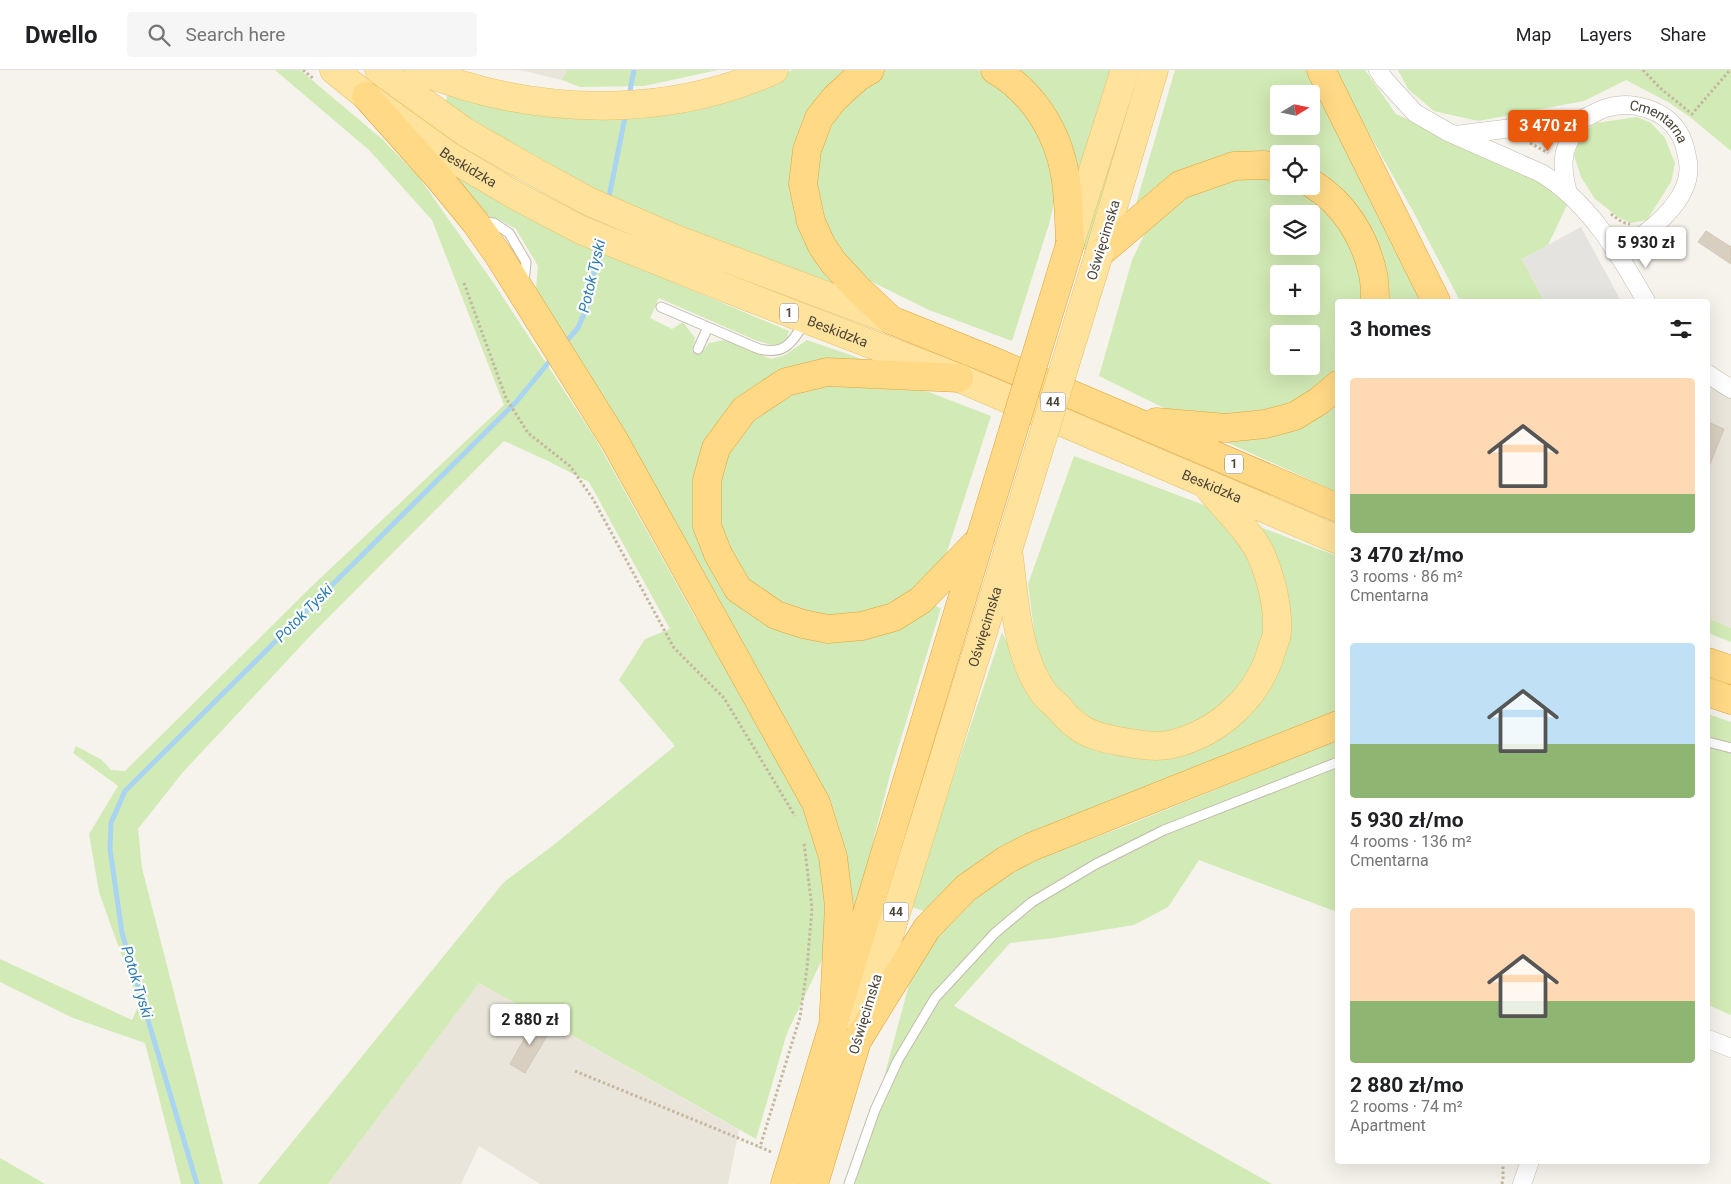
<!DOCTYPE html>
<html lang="en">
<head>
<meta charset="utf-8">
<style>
	body { margin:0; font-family:Roboto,sans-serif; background:#f6f6f6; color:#202124; height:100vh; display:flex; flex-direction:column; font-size:19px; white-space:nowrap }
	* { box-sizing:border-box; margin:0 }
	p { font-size:16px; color:#757577 }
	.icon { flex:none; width:28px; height:28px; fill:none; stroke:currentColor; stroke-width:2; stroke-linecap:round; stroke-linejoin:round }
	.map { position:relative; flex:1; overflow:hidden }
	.details { position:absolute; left:1335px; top:229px; width:375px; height:865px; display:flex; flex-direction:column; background:#fff; border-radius:5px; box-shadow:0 5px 20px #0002 }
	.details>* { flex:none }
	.needle { width:32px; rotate:80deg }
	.buttons { position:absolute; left:1270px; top:15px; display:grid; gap:10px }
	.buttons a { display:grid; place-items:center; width:50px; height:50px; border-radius:5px; background:#fff; box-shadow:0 5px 20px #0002; font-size:25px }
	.price { position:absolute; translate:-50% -42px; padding:0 11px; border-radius:5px; background:#fff; color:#222; font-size:16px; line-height:32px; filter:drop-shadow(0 1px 2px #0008) }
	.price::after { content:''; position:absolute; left:50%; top:30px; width:15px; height:11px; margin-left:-8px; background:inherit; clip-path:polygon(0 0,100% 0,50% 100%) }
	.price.current { background:#ea580c; color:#fff }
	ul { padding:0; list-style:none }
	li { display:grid; align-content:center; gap:10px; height:265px; padding:0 15px }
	li span { display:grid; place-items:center; height:155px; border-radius:5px; color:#555 }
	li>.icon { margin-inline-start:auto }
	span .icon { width:90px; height:90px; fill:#fffc; stroke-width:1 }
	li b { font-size:21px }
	h2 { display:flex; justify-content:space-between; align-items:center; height:60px; padding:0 15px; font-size:21px }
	header { display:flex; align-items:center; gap:30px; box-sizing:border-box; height:70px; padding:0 25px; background:#fff; border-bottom:1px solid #e0e0e0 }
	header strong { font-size:24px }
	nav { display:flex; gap:28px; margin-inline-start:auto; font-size:18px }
	.search { width:350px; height:45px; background:#f6f6f6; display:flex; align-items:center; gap:12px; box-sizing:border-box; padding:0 18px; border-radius:5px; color:#757577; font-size:19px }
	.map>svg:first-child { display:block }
	.residential { fill:#eae5da }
	.green { fill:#d2eab5; fill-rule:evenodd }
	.parking { fill:#e5e3e0 }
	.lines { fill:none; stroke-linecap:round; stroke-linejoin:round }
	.stream { stroke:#a9d4f2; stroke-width:5 }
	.building { fill:#d8cfc1; stroke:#d3c7b4 }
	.service-casing { stroke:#c2bbae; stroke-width:11 }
	.minor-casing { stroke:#c2bbae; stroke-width:19 }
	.primary-casing { stroke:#e6c16a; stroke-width:29 }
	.trunk-casing { stroke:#e0a43c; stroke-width:29 }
	.path { stroke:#c4b79f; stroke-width:3; stroke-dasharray:2.5 2.5; stroke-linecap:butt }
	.service { stroke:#fff; stroke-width:9 }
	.minor { stroke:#fff; stroke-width:18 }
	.primary { stroke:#ffe39c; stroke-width:28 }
	.trunk { stroke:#ffd985; stroke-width:28 }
	.primary-bridge-casing { stroke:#e6c16a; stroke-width:29; stroke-linecap:butt }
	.trunk-bridge-casing { stroke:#e0a43c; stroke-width:29; stroke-linecap:butt }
	.primary-bridge { stroke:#ffe39c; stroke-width:28 }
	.trunk-bridge { stroke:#ffd985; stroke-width:28 }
	.labels { text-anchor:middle; stroke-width:4.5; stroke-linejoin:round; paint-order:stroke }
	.shield { fill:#fff; stroke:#817c74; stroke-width:1 }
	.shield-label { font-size:12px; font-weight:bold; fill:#4b4439 }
	.street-label { font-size:14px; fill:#4b4439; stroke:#fff }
	.water-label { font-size:15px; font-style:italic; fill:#2e7ab2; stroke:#fff }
</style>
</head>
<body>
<header>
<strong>Dwello</strong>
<div class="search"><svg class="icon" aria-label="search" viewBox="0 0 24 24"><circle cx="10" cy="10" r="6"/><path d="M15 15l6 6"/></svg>Search here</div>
<nav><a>Map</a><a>Layers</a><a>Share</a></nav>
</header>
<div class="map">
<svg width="1731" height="1114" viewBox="0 0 1731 1114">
	<rect width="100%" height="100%" fill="#f6f3ec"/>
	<path class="residential" d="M 520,0 L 567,0 L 562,10 Z
		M 1708,304 L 1731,319 L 1731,558 L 1708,548 Z
		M 479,913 L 739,1060 L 728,1114 L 540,1114 L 479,1076 L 461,1114 L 328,1114 Z"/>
	<path class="green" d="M 275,0 L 300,0 L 382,69 L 418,106 L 495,215 L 595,368 L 695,547 L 761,645 L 809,735 L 826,792 L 832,869 L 787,963 L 756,1069 L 479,913 L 328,1114 L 258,1114 L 504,812 L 551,777 L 675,676 L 619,610 L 645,569 L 670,559 L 589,412 L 548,391 L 504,371 L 312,564 L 183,702 L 138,759 L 142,798 L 223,1114 L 181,1114 L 145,973 L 73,948 L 0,912 L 0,889 L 132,950 L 139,934 L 99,822 L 89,764 L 118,716 L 73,683 L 76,676 L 102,690 L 111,700 L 125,701 L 311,517 L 504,335 L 432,150 L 369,80 Z
		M 567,0 L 718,0 L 644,16 L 580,17 L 562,10 Z
		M 793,0 L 860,0 L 835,15 L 796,124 L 843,219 L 661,151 L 517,82 L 445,35 L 448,20 L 531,42 L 744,21 Z
		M 884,0 L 978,0 L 1002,15 L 1033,42 L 1059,112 L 1049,154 L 1012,271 L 929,240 L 860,206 L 819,150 L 811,98 L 820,58 L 845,29 Z
		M 1015,0 L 1110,0 L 1077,107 L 1065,67 L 1032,11 Z
		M 1135,0 L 1144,0 L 1089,181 L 1081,177 Z
		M 1175,0 L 1314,0 L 1428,231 L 1383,231 L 1311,105 L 1311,84 L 1279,84 L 1134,141 ZM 1279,24 L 1311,24 L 1311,56 L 1279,56 Z
		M 1333,0 L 1365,0 L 1396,44 L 1540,109 L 1569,131 L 1548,175 L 1522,189 L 1544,231 L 1460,231 L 1414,143 Z
		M 1398,0 L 1731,0 L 1731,81 L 1690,47 L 1668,32 L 1626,10 L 1584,31 L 1478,51 L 1434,41 L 1408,19 Z
		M 1637,47 L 1651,53 L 1665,68 L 1675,93 L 1671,112 L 1647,150 L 1631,153 L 1618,147 L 1595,129 L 1581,107 L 1574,85 L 1582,63 L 1596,53 Z
		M 448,98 L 590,177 L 789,261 L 786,271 L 775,276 L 755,270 L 659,228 L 650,248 L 672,259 L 683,252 L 695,268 L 692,281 L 701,284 L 709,273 L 725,270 L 771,289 L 785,285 L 807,270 L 862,289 L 861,294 L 800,294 L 765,310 L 696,435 L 778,557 L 929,534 L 941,538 L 891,701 L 874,768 L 865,816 L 845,880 L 836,774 L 535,229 L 538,196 L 516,159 L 502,151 L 484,145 Z
		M 1279,106 L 1279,116 L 1298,116 L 1342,152 L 1368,231 L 1338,231 L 1337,305 L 1304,335 L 1238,350 L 1172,342 L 1099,306 L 1132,190 L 1146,161 L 1173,132 L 1209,112 ZM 1279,144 L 1311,144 L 1311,176 L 1279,176 ZM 1279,204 L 1311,204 L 1311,236 L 1279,236 ZM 1279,264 L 1311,264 L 1311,296 L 1279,296 Z
		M 876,312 L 926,321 L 991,346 L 945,488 L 917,523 L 877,543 L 829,551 L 776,536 L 739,504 L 720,460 L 716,409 L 735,366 L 751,344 L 790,318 Z
		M 1337,330 L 1337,422 L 1224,371 Z
		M 1074,386 L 1212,438 L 1240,468 L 1262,511 L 1268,559 L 1249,613 L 1187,662 L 1111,664 L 1069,639 L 1039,599 L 1028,514 Z
		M 1255,455 L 1337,486 L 1337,645 L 1241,682 L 929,843 L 910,836 L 1002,562 L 1019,598 L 1091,674 L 1228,659 L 1267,625 L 1286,582 L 1284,516 Z
		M 1708,548 L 1731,558 L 1731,572 L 1708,563 Z
		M 1708,644 L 1731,652 L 1731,945 L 1708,935 Z
		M 1337,670 L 1337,842 L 1199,790 L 1168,837 L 1134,855 L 1054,868 L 1010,873 L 954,936 L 1272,1114 L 855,1114 L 913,900 L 940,865 L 985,819 L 1037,789 L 1126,756 Z
		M 0,1088 L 45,1114 L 0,1114 Z"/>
	<path class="parking" d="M 1581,157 L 1621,231 L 1544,231 L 1522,189 Z"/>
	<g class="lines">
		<path class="stream" d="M 629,26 L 634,0
			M 608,132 L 626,42
			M 563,275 L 578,258 L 587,237 L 599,177
			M 197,1114 L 122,863 L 110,779 L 111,753 L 125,721 L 517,331 L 553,287"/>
	</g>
	<path class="building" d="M 1706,161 L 1731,177 L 1731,194 L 1698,172 Z
		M 1708,352 L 1724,359 L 1708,399 Z
		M 535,950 L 551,959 L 525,1003 L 510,994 Z"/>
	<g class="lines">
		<g class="service-casing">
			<path id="service" d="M 483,152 L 494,153 L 509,163 L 526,192 L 524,213
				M 661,237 L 759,279 C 786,285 791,273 805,252
				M 698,279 L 708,257
				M 1708,672 L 1731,678
				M 849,1114 L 875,1040 L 898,990 L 935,928 L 995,863 L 1032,832 L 1096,794 L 1164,760 L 1338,692"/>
		</g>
		<g class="minor-casing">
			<g id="minor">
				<path d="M 1378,0 L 1384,9 L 1415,43 L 1448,62 L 1541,103 C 1589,132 1619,184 1646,231"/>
				<path id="s1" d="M 1457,65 C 1497,59 1538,56 1578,50 C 1588,48 1596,41 1606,38 C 1631,30 1665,39 1679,63 C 1685,72 1686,82 1688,92 C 1694,131 1645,165 1617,183"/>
				<path d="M 1568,123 C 1559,90 1563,78 1581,50"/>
				<path d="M 1708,304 L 1731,319"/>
				<path d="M 1708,969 L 1731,978"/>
				<path d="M 1522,1114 L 1530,1091"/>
			</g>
		</g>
		<g class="primary-casing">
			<g id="primary">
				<path id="s2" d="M 334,0 L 366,26 L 449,86 L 513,124 L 581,160 L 751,228 L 959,308 L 1338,470"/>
				<path d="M 379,0 L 465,62 L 526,97 L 588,131 L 673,168 L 891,250"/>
				<path d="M 419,0 C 531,45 663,50 774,0"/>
				<path d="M 1071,170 L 1125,0"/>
				<path d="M 1099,184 L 1154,0"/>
				<path d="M 1008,480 C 1015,526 1015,582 1043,622 C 1047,628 1054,633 1059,638 C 1064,644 1069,650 1075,654 C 1088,666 1108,669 1124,672 C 1140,675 1158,678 1173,674 C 1220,662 1259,626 1272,579 C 1274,573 1277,567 1277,561 C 1278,537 1271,509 1262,487 C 1252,463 1225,438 1209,418"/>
				<path id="s3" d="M 861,956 L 1006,488"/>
			</g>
		</g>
		<g class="trunk-casing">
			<path id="trunk" d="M 870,0 L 858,7 L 835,28 L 819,48 L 807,80 L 803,114 L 811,152 L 822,176 L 833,192 L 857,218 L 891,250 L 993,291 L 1338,438
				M 995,0 C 1033,22 1058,62 1065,105 C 1069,128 1069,152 1070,174
				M 1321,0 L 1436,231
				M 366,26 L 439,108 L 475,152 L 499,186 L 614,370 L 816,733 L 833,787 L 839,836 L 833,959
				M 1311,113 C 1344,133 1365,167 1373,204 C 1375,213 1375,222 1375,231
				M 1099,184 L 1180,115 L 1234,96 L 1263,95 L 1279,97
				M 959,308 L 827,302 L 786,312 L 744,340 L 716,378 L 707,410 L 707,456 L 718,484 L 738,519 L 776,545 L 803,554 L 828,559 L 862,556 L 894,547 L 921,530 L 980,469
				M 1156,352 L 1226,358 L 1265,354 L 1295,346 L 1319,331 L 1338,315
				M 1708,592 L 1731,600
				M 1708,622 L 1731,630
				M 785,1114 L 979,473
				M 814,1114 L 857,971 L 927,858 L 966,818 L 1006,790 L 1031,777 L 1338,655"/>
		</g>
		<path class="path" d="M 303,0 L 314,9
			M 1643,0 L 1660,18 L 1692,44 L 1730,0
			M 1530,73 L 1548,83
			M 1611,144 L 1622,152 L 1630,154
			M 464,213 L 506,328 L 528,363 L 570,396 L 593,429 L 674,578 L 724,628 L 795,746
			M 575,1001 L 760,1077
			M 771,1082 L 760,1077 L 800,947 L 807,898 L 812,838 L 804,773
			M 1502,1114 L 1503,1108 L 1503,1091"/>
		<use href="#service" class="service"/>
		<use href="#minor" class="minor"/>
		<use href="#primary" class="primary"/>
		<use href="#trunk" class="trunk"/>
		<g class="primary-bridge-casing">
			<path id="primary-bridge" d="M 1008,480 L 1099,184"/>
		</g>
		<g class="trunk-bridge-casing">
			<path id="trunk-bridge" d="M 980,469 L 1070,174"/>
		</g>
		<use href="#primary-bridge" class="primary-bridge"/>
		<use href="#trunk-bridge" class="trunk-bridge"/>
	</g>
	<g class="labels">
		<g class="shield">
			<rect x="780" y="233.5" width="18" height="19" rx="4"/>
			<rect x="1040.5" y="322.5" width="25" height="19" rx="4"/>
			<rect x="1225" y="384.5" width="18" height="19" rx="4"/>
			<rect x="883.5" y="832.5" width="25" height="19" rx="4"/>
		</g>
		<g class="shield-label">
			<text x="789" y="247">1</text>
			<text x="1053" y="336">44</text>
			<text x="1234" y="398">1</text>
			<text x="896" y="846">44</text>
		</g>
		<g class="street-label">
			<text dy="5" stroke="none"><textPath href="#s1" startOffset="211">Cmentarna</textPath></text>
			<text dy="5" stroke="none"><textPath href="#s2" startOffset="166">Beskidzka</textPath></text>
			<text transform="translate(1103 170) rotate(-73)" y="5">Oświęcimska</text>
			<text dy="5" stroke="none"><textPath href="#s2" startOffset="571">Beskidzka</textPath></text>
			<text dy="5" stroke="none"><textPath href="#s2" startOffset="976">Beskidzka</textPath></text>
			<text dy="5" stroke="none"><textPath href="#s3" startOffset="418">Oświęcimska</textPath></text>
			<text transform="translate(865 944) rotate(-73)" y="5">Oświęcimska</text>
		</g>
		<g class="water-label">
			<text transform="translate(592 206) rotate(-77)" y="5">Potok Tyski</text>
			<text transform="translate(304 543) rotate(-45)" y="5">Potok Tyski</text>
			<text transform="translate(137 912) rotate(73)" y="5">Potok Tyski</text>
		</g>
	</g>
</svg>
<div class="buttons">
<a><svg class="needle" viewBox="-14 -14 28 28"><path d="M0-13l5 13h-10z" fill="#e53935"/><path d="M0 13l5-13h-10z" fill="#757577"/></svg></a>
<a><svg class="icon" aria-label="locate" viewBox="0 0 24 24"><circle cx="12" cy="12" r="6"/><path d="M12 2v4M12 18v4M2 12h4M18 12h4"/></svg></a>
<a><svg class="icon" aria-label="layers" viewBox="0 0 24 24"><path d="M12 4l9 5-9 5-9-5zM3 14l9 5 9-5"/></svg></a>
<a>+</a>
<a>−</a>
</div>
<b class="price current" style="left:1548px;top:82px">3 470 zł</b>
<b class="price" style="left:1646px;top:199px">5 930 zł</b>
<b class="price" style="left:530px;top:976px">2 880 zł</b>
<section class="details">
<h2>3 homes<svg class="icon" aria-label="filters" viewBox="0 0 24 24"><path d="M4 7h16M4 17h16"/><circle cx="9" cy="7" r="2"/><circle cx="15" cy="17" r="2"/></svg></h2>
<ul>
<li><span style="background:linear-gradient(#ffd9b3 75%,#8fb573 0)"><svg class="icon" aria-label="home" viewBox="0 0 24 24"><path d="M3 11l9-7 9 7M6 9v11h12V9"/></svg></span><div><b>3 470 zł/mo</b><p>3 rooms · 86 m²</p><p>Cmentarna</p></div></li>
<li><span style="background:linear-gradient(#bfe0f5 65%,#8fb573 0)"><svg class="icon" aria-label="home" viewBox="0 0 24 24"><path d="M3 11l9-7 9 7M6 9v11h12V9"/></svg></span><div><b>5 930 zł/mo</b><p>4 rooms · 136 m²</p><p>Cmentarna</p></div></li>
<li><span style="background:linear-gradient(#ffd9b3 60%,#8fb573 0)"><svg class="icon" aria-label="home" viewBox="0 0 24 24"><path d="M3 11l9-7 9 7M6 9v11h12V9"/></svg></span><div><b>2 880 zł/mo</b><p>2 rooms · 74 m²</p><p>Apartment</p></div></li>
</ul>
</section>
</div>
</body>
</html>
